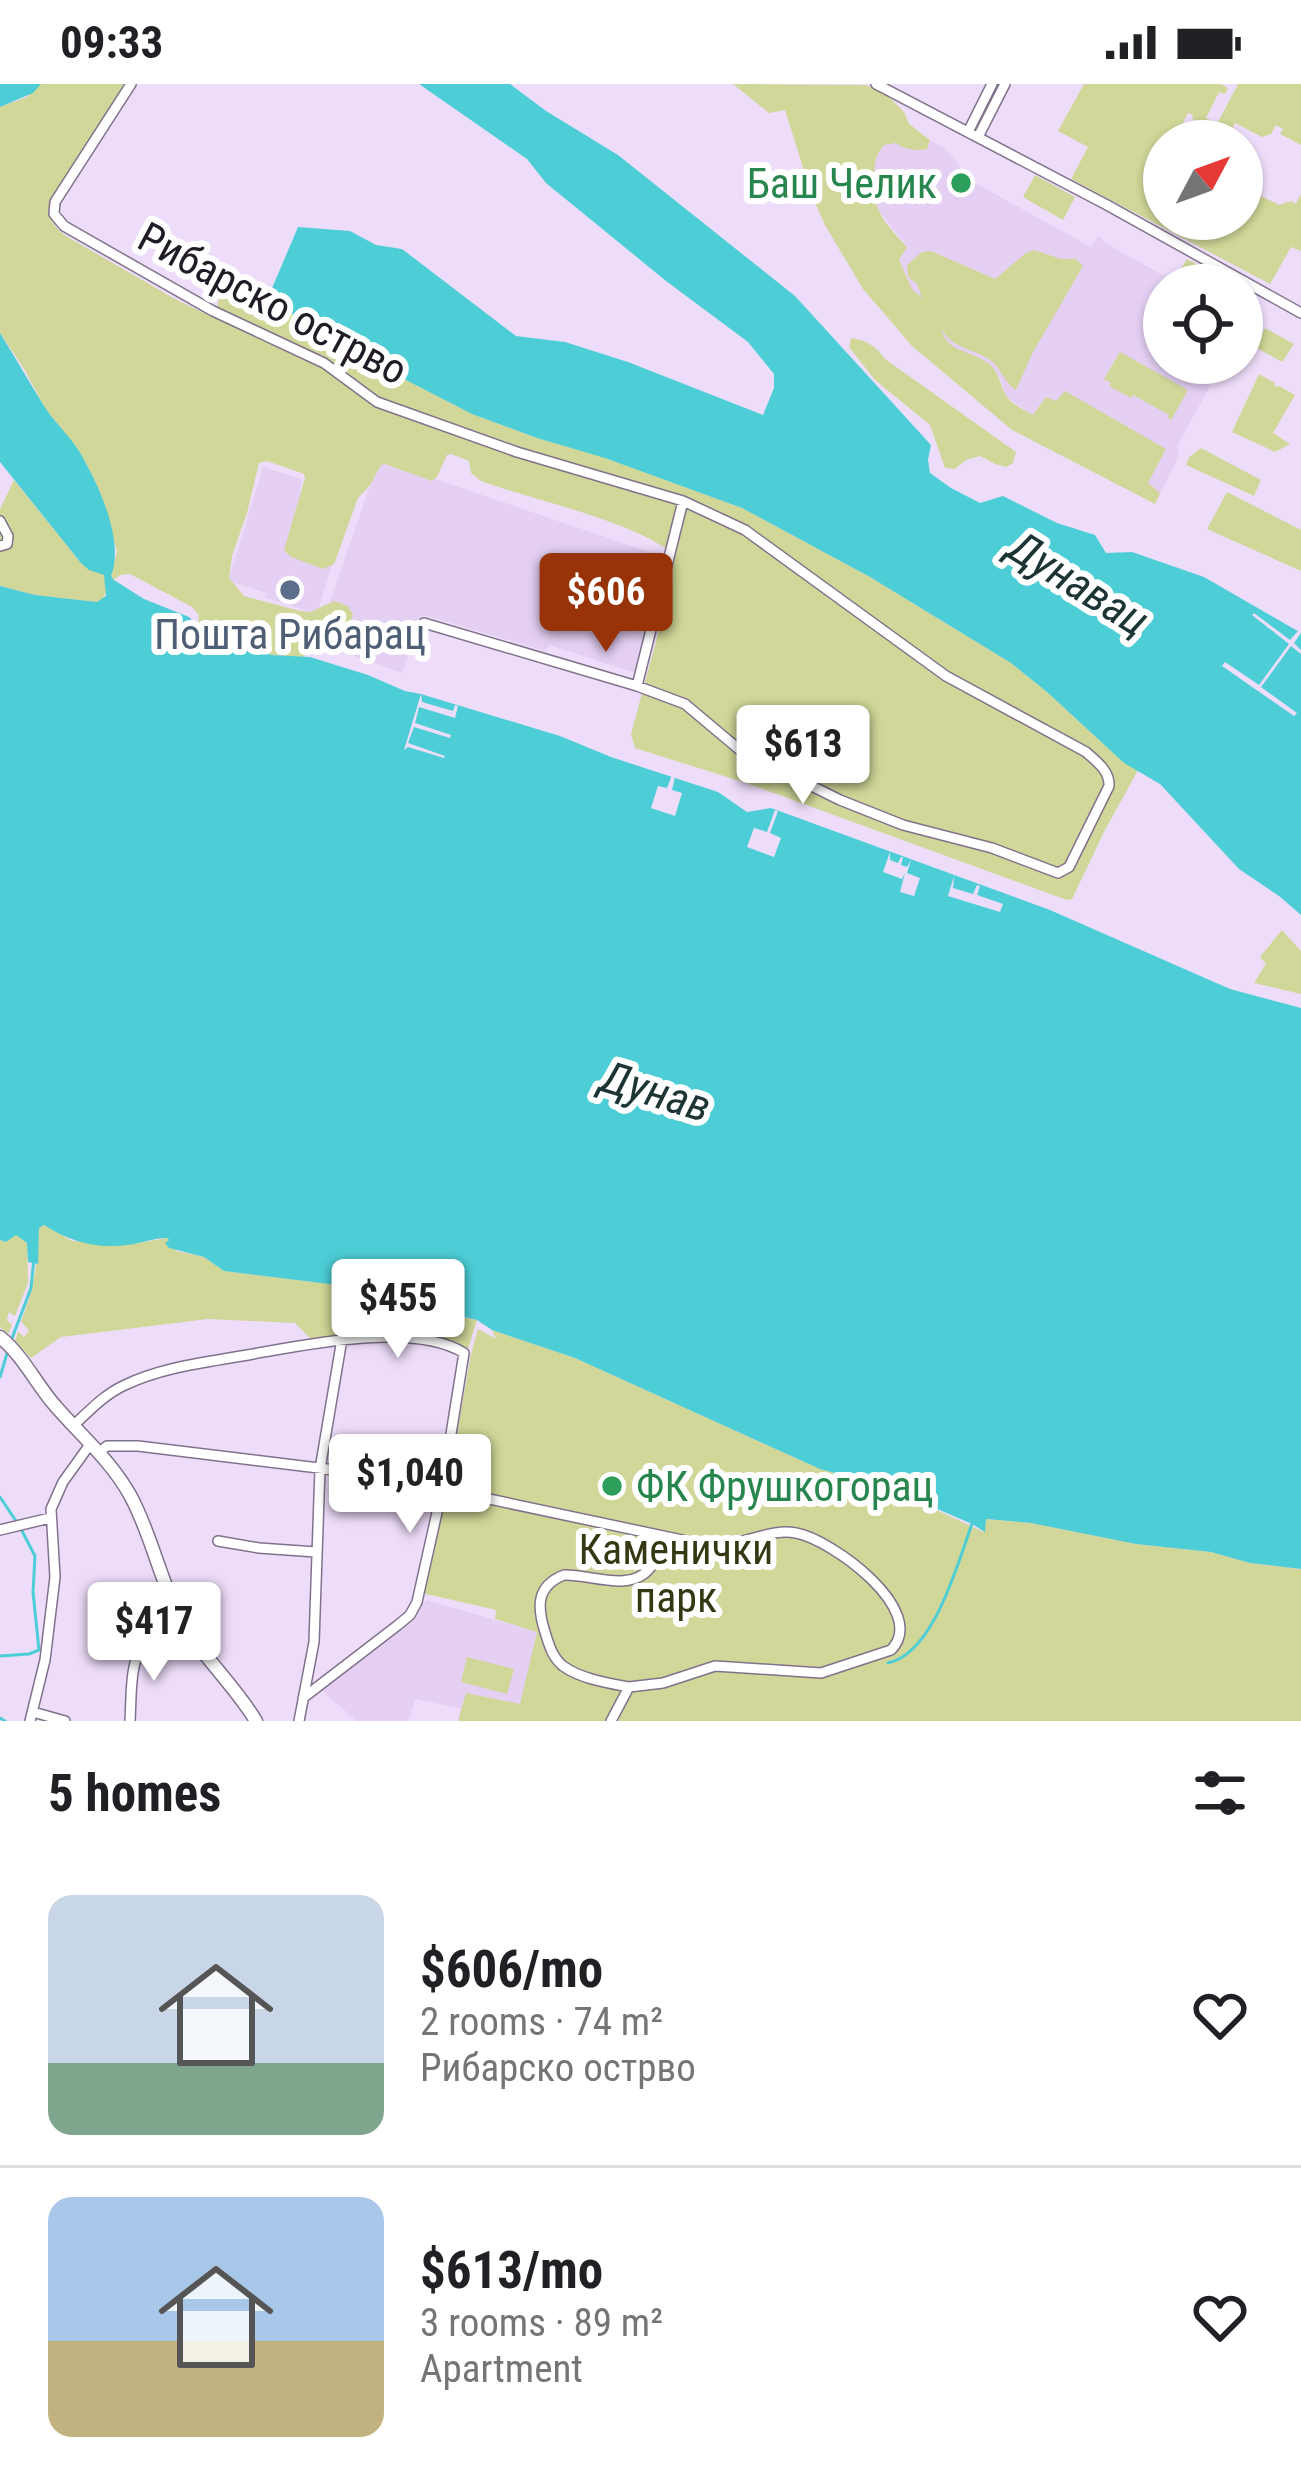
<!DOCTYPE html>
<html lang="en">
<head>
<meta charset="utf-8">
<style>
	body { margin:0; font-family:"Roboto Condensed",sans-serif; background:#f6f6f6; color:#202124; height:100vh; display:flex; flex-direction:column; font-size:45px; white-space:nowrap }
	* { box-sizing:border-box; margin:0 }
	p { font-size:39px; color:#757577 }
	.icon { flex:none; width:66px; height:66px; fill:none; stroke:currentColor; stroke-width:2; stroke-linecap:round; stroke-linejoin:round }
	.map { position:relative; height:1637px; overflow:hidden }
	.details { display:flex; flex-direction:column; background:#fff; flex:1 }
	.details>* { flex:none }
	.needle { width:78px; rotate:49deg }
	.fabs { position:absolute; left:1143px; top:36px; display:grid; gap:24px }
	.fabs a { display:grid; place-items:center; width:120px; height:120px; border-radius:50%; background:#fff; box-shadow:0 3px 9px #0004; font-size:60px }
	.price { position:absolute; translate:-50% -102px; padding:0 27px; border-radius:12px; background:#fff; color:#222; font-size:39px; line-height:78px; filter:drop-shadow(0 3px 6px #0008) }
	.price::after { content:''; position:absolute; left:50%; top:72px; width:36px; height:27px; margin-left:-18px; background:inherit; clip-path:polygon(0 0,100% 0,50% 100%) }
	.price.current { background:#983308; color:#fff }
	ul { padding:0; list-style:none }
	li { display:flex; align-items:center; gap:36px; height:300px; padding:0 48px }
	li+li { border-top:3px solid #e0e0e0 }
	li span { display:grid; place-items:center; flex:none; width:336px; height:240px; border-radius:24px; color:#555 }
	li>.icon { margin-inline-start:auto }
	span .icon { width:144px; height:144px; fill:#fffc; stroke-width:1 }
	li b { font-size:51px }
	h2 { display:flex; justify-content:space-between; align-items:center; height:144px; padding:0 48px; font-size:51px }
	.status { display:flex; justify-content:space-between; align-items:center; height:84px; padding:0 60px; background:#fff; direction:ltr }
	.status svg { height:33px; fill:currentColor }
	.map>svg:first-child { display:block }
	.built { fill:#e5d0f4 }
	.green { fill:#d0d798 }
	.water { fill:#4dced7 }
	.pier { fill:#eeddfa }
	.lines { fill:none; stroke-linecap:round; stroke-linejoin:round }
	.stream { stroke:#4dced7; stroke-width:3 }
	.minor-casing { stroke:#81728c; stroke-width:12 }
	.major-casing { stroke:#81728c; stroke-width:15 }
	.minor { stroke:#fff; stroke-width:9 }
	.major { stroke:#fff; stroke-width:12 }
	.leisure-dot { fill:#2e9e5b; stroke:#fff; stroke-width:4.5 }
	.service-dot { fill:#5c6f8a; stroke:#fff; stroke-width:4.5 }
	.labels { text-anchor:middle; stroke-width:12; stroke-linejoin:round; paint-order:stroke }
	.leisure-label { font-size:42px; fill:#27864d; stroke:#fff; text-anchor:end }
	.street-label { font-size:42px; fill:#211b25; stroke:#fff }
	.service-label { font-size:42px; fill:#4e5e75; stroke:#fff }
	.park-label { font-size:42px; fill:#353813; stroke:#fff }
	.water-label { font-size:45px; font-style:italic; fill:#1d3435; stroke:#fff }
</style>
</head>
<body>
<div class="status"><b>09:33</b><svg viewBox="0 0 49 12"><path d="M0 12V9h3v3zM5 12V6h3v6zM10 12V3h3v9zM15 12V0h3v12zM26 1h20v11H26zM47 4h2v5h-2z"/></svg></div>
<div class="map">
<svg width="1301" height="1637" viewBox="0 0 1301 1637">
	<rect width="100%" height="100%" fill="#eeddfa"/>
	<path class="built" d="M 930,56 L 946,65 L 960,82 L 959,90 L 1091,163 L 1098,152 L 1103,155 L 1103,158 L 1181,201 L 1164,201 L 1164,279 L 1223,279 L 1177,362 L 1179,372 L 1155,420 L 1008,314 L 1004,308 L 1001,295 L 988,279 L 949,261 L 943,254 L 938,238 L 912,205 L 899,176 L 907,163 L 874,120 L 874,76 L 884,61 L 896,59 L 909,65 L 929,62 Z
		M 385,358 L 435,395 L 670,475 L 636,589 L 549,561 L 546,567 L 423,531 L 402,589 L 343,568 L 354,536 L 327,526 Z
		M 263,383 L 302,395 L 299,406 L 350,421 L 317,530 L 266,514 L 266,509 L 228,497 Z
		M 427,1516 L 537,1548 L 522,1621 L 462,1625 L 415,1615 L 410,1633 L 405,1637 L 357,1637 L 322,1607 Z"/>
	<path class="green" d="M 41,0 L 127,0 L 49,119 C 48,134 54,143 66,152 L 175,215 L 214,234 L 222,205 L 231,200 L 239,201 L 375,275 L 404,295 L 472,330 L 537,354 L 600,372 L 742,424 L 870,493 L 1011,579 L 1047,608 L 1124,679 L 1138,686 L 1104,748 L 1072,815 L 1067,816 L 746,699 L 635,664 L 631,650 L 673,494 L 671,468 C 626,435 536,417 481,397 L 471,389 L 469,377 L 451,370 L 447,371 L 437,393 L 432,397 L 385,380 L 381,381 L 370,401 L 358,414 L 334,480 L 323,485 L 291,473 L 284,466 L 305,394 L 304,390 L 267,377 L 259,379 L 247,429 L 232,472 L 229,494 L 244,512 L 300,527 L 311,528 L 334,517 L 348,522 L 353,531 L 344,554 L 333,552 L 314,557 L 303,573 L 271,571 L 229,550 L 205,551 L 198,544 L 199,531 L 192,523 L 130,490 L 120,491 L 114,496 L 111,492 L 117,467 L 101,411 L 79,367 L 45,324 L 24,285 L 0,249 L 0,23 L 27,13 Z
		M 733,0 L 865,1 L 882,6 L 904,28 L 909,40 L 930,56 L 927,65 C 918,68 903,65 896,59 L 884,61 C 873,74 875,81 874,97 C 873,128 886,140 907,163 L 899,176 L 912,205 L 922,214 L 917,200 L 908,193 L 907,181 L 922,168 L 931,167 L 995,195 L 1026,169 L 1034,166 L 1061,175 L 1076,175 L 1083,182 L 1032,270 L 1016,306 C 1003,298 1002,284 990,276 C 974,264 951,265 941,244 C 946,268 970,266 988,279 C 1001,288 999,303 1008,314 C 1014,321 1025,327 1033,331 L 1046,313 L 1056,317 L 1065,307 L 1166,365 L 1148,399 L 1160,409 L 1155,420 L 1012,346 L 912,262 L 863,205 L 825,141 L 812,112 L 785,26 L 769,29 Z
		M 1084,0 L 1221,0 L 1228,4 L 1225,10 L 1219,8 L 1206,34 L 1217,40 L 1238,0 L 1301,0 L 1301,61 L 1280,50 L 1283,45 L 1276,41 L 1271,50 L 1262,53 L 1235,39 L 1231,47 L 1221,42 L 1218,46 L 1215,45 L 1210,57 L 1193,57 L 1202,38 L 1192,35 L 1193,31 L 1188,29 L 1174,55 L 1167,48 L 1164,50 L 1142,93 L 1156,96 L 1164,88 L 1164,135 L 1242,135 L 1242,109 L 1250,106 L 1279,121 L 1291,117 L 1296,120 L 1301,110 L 1301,167 L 1291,163 L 1270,200 L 1071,95 L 1088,63 L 1058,47 Z
		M 1035,91 L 1075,113 L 1063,136 L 1023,113 Z
		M 1187,175 L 1234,201 L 1181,201 L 1174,197 Z
		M 1265,244 L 1294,260 L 1282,278 L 1255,263 Z
		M 851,254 C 867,257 875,261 885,275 L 1016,368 L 1013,379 L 1006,383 L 995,380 L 980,372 L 966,376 L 955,385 L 945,384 L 930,341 L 875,296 L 849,263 Z
		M 1120,268 L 1188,306 L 1171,336 L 1168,334 L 1169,331 L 1133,311 L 1131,314 L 1109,302 L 1111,299 L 1104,295 Z
		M 1259,290 L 1275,299 L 1275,303 L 1279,302 L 1295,311 L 1273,349 L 1290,360 L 1275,368 L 1232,348 Z
		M 1201,364 L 1261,396 L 1254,412 L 1186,381 L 1189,373 Z
		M 14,396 L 81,479 L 104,491 L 107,504 L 103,516 L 97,518 L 35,511 L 0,502 L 0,425 Z
		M 1227,408 L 1301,446 L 1301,487 L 1207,445 Z
		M 1282,846 L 1301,867 L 1301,910 L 1254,899 L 1266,880 L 1260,873 Z
		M 44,1140 L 72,1157 L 127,1161 L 167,1154 L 176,1167 L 204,1173 L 224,1187 L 355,1203 L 357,1210 C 396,1223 437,1227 477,1236 L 468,1265 C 419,1248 362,1252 311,1255 L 295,1239 L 208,1235 L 61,1253 L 31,1274 L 15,1257 L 18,1247 L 24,1253 L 29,1247 L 21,1237 C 34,1206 38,1177 39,1144 Z
		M 16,1150 L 27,1159 L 28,1199 L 15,1232 L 9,1228 L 7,1236 L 12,1241 L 8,1250 L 0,1243 L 0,1156 L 6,1158 Z
		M 478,1245 L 496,1255 L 492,1246 L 575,1274 L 820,1385 L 889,1404 L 984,1448 L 986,1435 L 1031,1439 L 1136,1460 L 1211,1468 L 1250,1479 L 1301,1485 L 1301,1637 L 458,1637 L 466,1609 L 520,1620 L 537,1548 L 495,1535 L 496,1526 L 422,1509 L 447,1406 L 471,1270 Z
		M 467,1573 L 514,1585 L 507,1610 L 461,1598 Z"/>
	<path class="water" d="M 0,0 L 41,0 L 33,9 L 0,23 Z
		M 419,0 L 510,0 L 546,27 L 618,71 L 795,212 L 931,361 L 928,376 L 930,389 L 951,404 L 980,419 L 1003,412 L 1057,439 L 1095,451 L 1106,469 L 1132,468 L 1204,493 L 1301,549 L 1301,831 L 1279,812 L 1239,785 L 1160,700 L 1124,679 L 1047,608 L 1011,579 L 870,493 L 742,424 L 605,374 L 537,354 L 472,330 L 404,295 L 375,274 L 267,216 L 298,143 L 350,147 L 376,161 L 402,165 L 516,252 L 565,258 L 628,278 L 763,331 L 774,304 L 774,290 L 748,258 L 666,197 L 546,99 L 527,75 Z
		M 0,249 C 15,273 29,298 44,322 C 54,338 69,351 79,367 C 98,399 125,456 111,492 L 114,496 L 144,515 L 189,533 L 205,551 L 229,550 L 271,571 L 310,573 L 368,591 L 405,607 L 421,610 L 560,652 L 611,673 L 718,708 L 747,728 L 771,724 L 1050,826 L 1230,905 L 1301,924 L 1301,1485 L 1250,1479 L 1211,1468 L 1136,1460 L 1031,1439 L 986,1435 L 985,1448 L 972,1440 L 889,1404 L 820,1385 L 575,1274 L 492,1246 L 477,1236 L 430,1225 L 390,1221 L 356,1210 L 354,1203 L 224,1187 L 204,1173 L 169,1164 L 165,1159 L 169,1156 L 167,1154 C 154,1154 142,1159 128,1161 C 96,1165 71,1158 44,1141 L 39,1144 L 38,1180 L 28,1178 L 27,1159 L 16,1151 L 6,1158 L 0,1156 L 0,502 L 35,511 L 97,518 L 106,512 L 104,491 L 89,486 L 81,479 L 0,378 Z"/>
	<path class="pier" d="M 1254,529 L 1290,556 L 1298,547 L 1301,549 L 1294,559 L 1301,566 L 1301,570 L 1291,562 L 1261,603 L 1297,629 L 1294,632 L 1222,582 L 1225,578 L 1259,601 L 1289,560 L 1252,531 Z
		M 421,610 L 422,618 L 453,627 L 455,621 L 458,622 L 455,634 L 419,623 L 415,639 L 451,651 L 450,654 L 414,643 L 408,659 L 445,672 L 444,674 L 408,663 L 404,666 Z
		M 672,691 L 675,693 L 672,706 L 682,709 L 675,732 L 651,724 L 658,702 L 667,704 Z
		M 775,726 L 778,727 L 770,749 L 781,754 L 774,773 L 747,763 L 754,744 L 767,748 Z
		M 890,768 L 890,776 L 898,779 L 901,773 L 903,773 L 901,781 L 907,783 L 911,776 L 907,789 L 920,794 L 914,812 L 900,808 L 905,789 L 902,795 L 883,788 Z
		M 954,792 L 953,804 L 973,810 L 977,801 L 980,802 L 977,811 L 1003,820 L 1000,828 L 948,812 Z"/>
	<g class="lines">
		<path class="stream" d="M 11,1257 L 31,1204 L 34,1174
			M 0,1293 L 8,1266
			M 0,1413 L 16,1437
			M 0,1572 L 29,1570 L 39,1566 L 33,1508 L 35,1472 L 21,1445
			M 888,1579 C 934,1569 957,1481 972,1440
			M 0,1634 L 5,1637"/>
		<g class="minor-casing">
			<path id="minor" d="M 131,0 L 55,118 L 54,130 L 64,142 L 213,227 L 324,279 L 377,318 L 517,368 L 683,417 L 745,446 L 946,592 L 1086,668 C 1096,677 1110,687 1109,702 L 1069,783 L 1058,789 L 992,764 L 903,741 L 840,716 L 741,667 L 685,620 L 637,602
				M 876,0 L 1107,121 L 1301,229
				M 968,48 L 992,0
				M 978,53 L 1005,0
				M 0,437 L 8,452 L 7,460 L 0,462
				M 424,539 L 637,602 L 683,417
				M 74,1341 C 90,1326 105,1310 125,1301 C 165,1282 210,1278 253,1270 C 308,1260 414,1238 464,1269 L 442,1406 L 417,1518 L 410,1531 L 398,1541 L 303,1614
				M 99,1368 L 107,1362 L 138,1362 L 376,1391 L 701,1460 C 714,1461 726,1460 739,1458 C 758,1454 777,1445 796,1449 C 831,1455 930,1527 891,1566 L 821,1589 L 715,1582 L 663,1599 L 629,1603 L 611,1637
				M 0,1446 L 50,1434
				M 218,1457 L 259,1464 L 316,1468
				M 629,1603 C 608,1599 581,1595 563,1582 C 552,1573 549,1561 545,1548 C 537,1523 536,1502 564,1491 C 591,1490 630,1509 650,1484 C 660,1472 662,1462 677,1455
				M 33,1628 L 65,1637
				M 30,1637 L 45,1576 L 55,1493 L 51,1425 L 63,1398 L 91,1359
				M 130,1637 C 132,1604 128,1572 153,1547
				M 299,1637 L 314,1558 L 320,1385 L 342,1255"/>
		</g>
		<g class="major-casing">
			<path id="major" d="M 0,1253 C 22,1271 34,1296 52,1318 C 78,1349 110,1375 130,1411 C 151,1449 159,1493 179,1532 C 200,1571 234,1600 256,1637"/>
		</g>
		<use href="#minor" class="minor"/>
		<use href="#major" class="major"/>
	</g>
	<g class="leisure-dot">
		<circle cx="961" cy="99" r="12"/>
		<circle cx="612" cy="1402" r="12"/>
	</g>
	<circle class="service-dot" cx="290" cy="506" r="12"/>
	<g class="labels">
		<g class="leisure-label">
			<text x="937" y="114">Баш Челик</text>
			<text x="636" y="1417" text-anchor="start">ФК Фрушкогорац</text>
		</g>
		<g class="street-label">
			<text transform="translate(273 219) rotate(28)" y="15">Рибарско острво</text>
		</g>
		<g class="service-label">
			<text x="290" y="565">Пошта Рибарац</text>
		</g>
		<g class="park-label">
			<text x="676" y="1480">Каменички<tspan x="676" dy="48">парк</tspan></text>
		</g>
		<g class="water-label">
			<text transform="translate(1079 499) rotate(32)" y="16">Дунавац</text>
			<text transform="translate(656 1007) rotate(17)" y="16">Дунав</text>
		</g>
	</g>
</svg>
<div class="fabs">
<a><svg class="needle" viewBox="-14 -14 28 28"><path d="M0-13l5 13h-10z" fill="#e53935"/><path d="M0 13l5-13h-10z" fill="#757577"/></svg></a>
<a><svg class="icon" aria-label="locate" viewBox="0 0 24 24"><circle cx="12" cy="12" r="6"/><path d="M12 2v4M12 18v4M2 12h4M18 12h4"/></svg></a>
</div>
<b class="price current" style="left:606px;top:571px">$606</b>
<b class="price" style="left:803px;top:723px">$613</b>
<b class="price" style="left:398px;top:1277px">$455</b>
<b class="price" style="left:410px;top:1452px">$1,040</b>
<b class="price" style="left:154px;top:1600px">$417</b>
</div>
<section class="details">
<h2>5 homes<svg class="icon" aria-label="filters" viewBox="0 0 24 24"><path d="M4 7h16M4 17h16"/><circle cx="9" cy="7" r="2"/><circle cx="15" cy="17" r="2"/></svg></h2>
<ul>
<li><span style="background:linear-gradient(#c9d6e8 70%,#7fa58c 0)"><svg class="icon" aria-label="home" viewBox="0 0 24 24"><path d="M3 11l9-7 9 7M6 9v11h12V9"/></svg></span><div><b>$606/mo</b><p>2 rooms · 74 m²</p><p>Рибарско острво</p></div><svg class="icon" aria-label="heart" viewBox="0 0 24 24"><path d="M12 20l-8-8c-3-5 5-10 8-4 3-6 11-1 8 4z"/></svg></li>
<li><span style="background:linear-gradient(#a9c7e8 60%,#c2b280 0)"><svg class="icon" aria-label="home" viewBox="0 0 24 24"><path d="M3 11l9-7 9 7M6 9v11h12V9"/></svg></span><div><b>$613/mo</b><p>3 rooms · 89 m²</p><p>Apartment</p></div><svg class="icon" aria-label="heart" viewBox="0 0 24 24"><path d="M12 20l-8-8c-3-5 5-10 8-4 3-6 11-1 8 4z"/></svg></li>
</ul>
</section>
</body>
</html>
